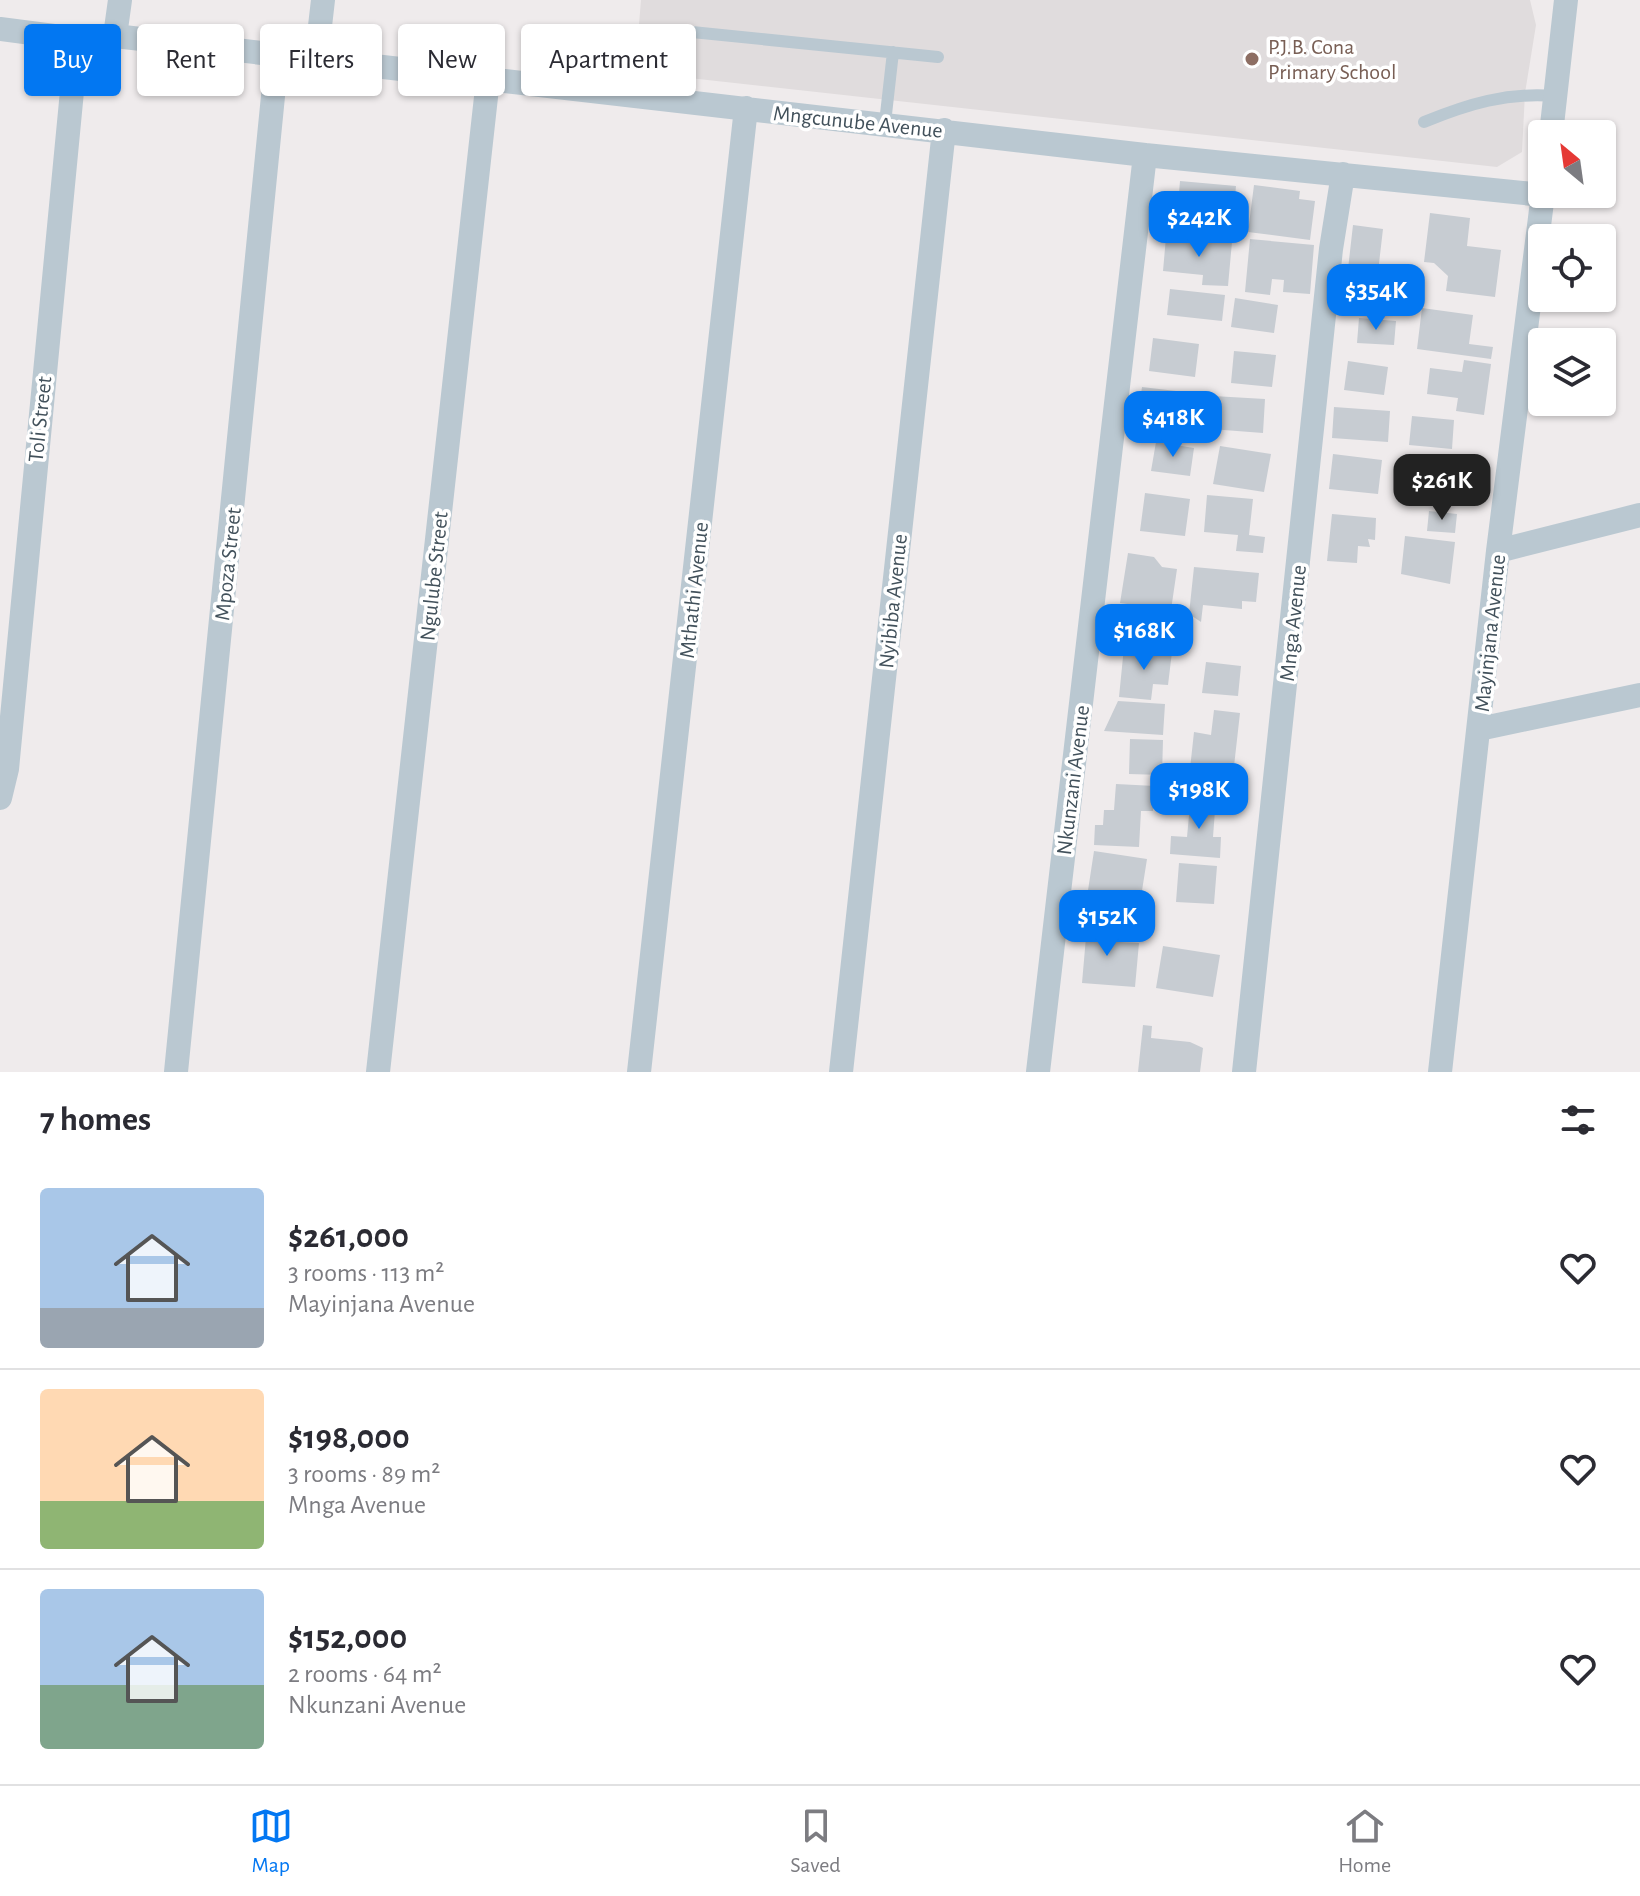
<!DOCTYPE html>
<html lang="en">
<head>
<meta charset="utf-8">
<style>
	body { margin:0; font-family:"Alegreya Sans",sans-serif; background:#f7f7f7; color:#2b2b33; height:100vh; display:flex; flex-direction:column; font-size:30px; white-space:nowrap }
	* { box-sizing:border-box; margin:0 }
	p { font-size:26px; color:#7c7c81 }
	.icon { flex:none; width:44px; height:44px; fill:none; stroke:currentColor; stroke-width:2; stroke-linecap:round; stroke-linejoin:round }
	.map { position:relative; height:1072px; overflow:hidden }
	.sheet { display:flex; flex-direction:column; background:#fff; flex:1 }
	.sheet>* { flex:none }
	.guide { position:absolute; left:24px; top:24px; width:800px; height:72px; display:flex; gap:16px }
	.needle { width:52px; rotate:331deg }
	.fabs { position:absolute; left:1528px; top:120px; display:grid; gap:16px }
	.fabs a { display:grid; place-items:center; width:88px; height:88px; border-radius:8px; background:#fff; box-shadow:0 2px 6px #0004; font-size:40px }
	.price { position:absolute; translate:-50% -68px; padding:0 18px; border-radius:16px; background:#0277f2; color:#fff; font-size:26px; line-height:52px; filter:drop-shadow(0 2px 4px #0008) }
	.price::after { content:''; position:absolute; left:50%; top:48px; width:24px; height:18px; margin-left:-12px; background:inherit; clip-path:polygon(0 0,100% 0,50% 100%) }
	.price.on { background:#222; color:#fff }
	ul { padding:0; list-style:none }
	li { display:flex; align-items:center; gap:24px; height:200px; padding:0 40px }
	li+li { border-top:2px solid #e1e1e2 }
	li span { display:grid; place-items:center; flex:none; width:224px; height:160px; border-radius:8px; color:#555 }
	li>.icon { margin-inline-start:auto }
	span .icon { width:96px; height:96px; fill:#fffc; stroke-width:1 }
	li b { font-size:34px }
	h2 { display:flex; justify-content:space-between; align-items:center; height:96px; padding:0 40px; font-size:34px }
	.chip { padding:0 28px; border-radius:8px; background:#fff; box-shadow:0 2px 6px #0004; font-size:28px; line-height:72px }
	.chip.on { background:#0277f2; color:#fff }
	.menu { display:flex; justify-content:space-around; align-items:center; height:112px; border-top:2px solid #e1e1e2; background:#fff; font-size:22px; color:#7c7c81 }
	.menu a { display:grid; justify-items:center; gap:4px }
	.menu .on { color:#0277f2 }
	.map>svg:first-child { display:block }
	.education { fill:#e0dcdd }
	.building { fill:#c7ccd2 }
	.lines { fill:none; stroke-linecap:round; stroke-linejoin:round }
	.lane { stroke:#bac8d1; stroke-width:12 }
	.street { stroke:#bac8d1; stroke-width:24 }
	.education-dot { fill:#8d6e63; stroke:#fff; stroke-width:3 }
	.labels { text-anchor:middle; stroke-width:7; stroke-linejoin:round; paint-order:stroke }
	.education-label { font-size:22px; fill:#785e54; stroke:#fff; text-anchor:start }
	.street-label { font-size:22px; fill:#42515b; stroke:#fff }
</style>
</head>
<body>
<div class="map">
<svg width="1640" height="1072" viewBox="0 0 1640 1072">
	<rect width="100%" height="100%" fill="#efebec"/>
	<path class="education" d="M 641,0 L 1530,0 L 1536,25 L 1525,93 L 1522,152 L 1497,167 L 635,72 Z"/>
	<path class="building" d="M 1180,181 L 1236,186 L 1235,197 L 1244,198 L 1241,222 L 1177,216 Z
		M 1254,185 L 1300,191 L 1299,199 L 1315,201 L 1310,240 L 1248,232 Z
		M 1430,213 L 1470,218 L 1467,246 L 1501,250 L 1495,297 L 1446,291 L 1448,276 L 1434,263 L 1424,262 Z
		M 1353,225 L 1383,229 L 1378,272 L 1348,269 Z
		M 1166,237 L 1232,242 L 1228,286 L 1202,285 L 1203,275 L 1163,271 Z
		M 1250,239 L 1314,245 L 1310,294 L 1283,292 L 1284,280 L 1272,279 L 1270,295 L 1245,292 Z
		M 1376,284 L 1411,290 L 1408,308 L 1373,302 Z
		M 1170,289 L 1225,295 L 1222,321 L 1167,315 Z
		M 1235,298 L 1278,305 L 1274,333 L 1231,327 Z
		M 1422,308 L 1473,315 L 1469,344 L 1493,347 L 1491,359 L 1417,349 Z
		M 1359,318 L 1396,321 L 1394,345 L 1357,343 Z
		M 1153,338 L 1199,344 L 1195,377 L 1149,371 Z
		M 1234,351 L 1276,355 L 1272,387 L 1231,383 Z
		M 1464,360 L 1491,364 L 1484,415 L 1456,411 L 1458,398 L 1427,394 L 1430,368 L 1462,372 Z
		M 1348,361 L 1388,367 L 1384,395 L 1344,390 Z
		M 1142,387 L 1193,393 L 1188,427 L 1137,421 Z
		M 1213,396 L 1265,399 L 1263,433 L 1211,429 Z
		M 1334,407 L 1390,411 L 1388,442 L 1332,438 Z
		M 1412,416 L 1454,420 L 1452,449 L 1409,445 Z
		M 1156,442 L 1194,448 L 1190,476 L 1151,471 Z
		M 1220,446 L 1271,454 L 1264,492 L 1213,484 Z
		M 1333,454 L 1382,460 L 1378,494 L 1329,489 Z
		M 1405,454 L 1419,455 L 1418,466 L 1465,470 L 1462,496 L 1402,491 Z
		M 1145,493 L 1190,499 L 1185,536 L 1140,531 Z
		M 1207,495 L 1253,499 L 1249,535 L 1265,537 L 1263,553 L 1236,551 L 1238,535 L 1204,532 Z
		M 1429,511 L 1457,514 L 1455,533 L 1427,531 Z
		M 1332,514 L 1376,518 L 1375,540 L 1368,539 L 1370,547 L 1358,546 L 1357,563 L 1327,561 Z
		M 1405,536 L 1455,542 L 1450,584 L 1401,574 Z
		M 1128,553 L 1154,557 L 1162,567 L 1177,569 L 1171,610 L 1120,603 Z
		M 1194,567 L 1259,573 L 1256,602 L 1242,601 L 1242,609 L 1203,605 L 1201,622 L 1189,614 Z
		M 1124,647 L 1172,652 L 1168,685 L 1153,684 L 1151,700 L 1119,697 Z
		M 1206,662 L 1241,666 L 1238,696 L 1202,693 Z
		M 1118,701 L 1165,704 L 1163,735 L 1104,731 Z
		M 1214,710 L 1240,713 L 1232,784 L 1182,778 L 1190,769 L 1194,732 L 1211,735 Z
		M 1130,739 L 1163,740 L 1162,775 L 1129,774 Z
		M 1116,784 L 1155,786 L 1153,811 L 1141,811 L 1139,847 L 1094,845 L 1095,825 L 1103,825 L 1104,810 L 1114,810 Z
		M 1191,794 L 1216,797 L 1213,837 L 1221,837 L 1220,858 L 1170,854 L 1171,836 L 1187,837 Z
		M 1094,851 L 1147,859 L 1141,897 L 1111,893 L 1113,914 L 1085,910 Z
		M 1179,863 L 1217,866 L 1214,904 L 1176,902 Z
		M 1078,920 L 1101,922 L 1099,941 L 1139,943 L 1135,987 L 1082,983 L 1086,937 L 1077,936 Z
		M 1163,946 L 1220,955 L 1213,997 L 1156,988 Z
		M 1143,1025 L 1152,1026 L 1151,1038 L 1190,1042 L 1203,1048 L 1200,1072 L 1138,1072 Z"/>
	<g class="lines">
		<path class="lane" d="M 657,98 L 668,46 L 674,39 L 692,32 L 938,57
			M 1424,122 C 1468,104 1507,92 1555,96
			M 885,123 L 893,52"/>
		<path class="street" d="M 0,29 L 77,39 L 115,36 L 1145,155 L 1543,195
			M 115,36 L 120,0
			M 316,61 L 323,0
			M 1551,134 L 1566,0
			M 1498,551 L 1640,515
			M 1479,729 L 1640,695
			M 0,798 L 7,769 L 77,39
			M 176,1072 L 277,56
			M 378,1072 L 488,79
			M 639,1072 L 746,108
			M 841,1072 L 944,130
			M 1038,1072 L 1145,155
			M 1244,1072 L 1331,249 L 1343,174
			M 1440,1072 L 1498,551 L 1543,194"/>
	</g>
	<circle class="education-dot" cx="1252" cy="59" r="8"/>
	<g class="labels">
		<g class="education-label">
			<text x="1268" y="54">P.J.B. Cona<tspan x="1268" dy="25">Primary School</tspan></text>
		</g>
		<g class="street-label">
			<text transform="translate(858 121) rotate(6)" y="8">Mngcunube Avenue</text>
			<text transform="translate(39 419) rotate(-84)" y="8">Toli Street</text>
			<text transform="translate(227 564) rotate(-84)" y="8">Mpoza Street</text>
			<text transform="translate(433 576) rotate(-84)" y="8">Ngulube Street</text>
			<text transform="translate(693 590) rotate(-84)" y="8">Mthathi Avenue</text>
			<text transform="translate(892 601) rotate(-84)" y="8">Nyibiba Avenue</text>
			<text transform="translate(1292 623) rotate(-84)" y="8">Mnga Avenue</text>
			<text transform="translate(1489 633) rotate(-84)" y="8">Mayinjana Avenue</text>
			<text transform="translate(1072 780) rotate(-83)" y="8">Nkunzani Avenue</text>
		</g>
	</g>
</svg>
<div class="fabs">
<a><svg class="needle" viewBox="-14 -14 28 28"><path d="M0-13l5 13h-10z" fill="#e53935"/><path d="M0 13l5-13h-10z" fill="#7c7c81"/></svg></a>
<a><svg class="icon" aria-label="locate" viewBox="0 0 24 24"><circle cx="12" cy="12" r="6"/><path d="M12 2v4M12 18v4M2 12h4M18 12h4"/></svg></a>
<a><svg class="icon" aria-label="layers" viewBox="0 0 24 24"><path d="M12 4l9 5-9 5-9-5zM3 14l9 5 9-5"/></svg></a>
</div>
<b class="price" style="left:1199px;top:259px">$242K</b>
<b class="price" style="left:1376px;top:332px">$354K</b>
<b class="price" style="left:1173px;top:459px">$418K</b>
<b class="price on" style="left:1442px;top:522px">$261K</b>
<b class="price" style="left:1144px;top:672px">$168K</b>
<b class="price" style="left:1199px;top:831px">$198K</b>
<b class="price" style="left:1107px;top:958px">$152K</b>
<div class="guide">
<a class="chip on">Buy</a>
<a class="chip">Rent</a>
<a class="chip">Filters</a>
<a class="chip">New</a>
<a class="chip">Apartment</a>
</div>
</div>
<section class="sheet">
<h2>7 homes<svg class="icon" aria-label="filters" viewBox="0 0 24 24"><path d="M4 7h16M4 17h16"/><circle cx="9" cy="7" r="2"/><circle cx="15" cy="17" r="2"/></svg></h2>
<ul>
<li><span style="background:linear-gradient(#a9c7e8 75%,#9aa5b1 0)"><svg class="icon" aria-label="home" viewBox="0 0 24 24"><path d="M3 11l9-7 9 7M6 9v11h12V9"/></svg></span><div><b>$261,000</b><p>3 rooms · 113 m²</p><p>Mayinjana Avenue</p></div><svg class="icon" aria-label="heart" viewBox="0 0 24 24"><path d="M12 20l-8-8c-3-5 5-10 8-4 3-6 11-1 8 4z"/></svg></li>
<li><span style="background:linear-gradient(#ffd9b3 70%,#8fb573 0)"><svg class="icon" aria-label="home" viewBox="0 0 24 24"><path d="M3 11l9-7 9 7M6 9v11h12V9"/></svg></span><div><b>$198,000</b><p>3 rooms · 89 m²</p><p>Mnga Avenue</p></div><svg class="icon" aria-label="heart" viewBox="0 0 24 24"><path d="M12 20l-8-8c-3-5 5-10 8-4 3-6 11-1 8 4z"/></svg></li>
<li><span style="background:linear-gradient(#a9c7e8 60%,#7fa58c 0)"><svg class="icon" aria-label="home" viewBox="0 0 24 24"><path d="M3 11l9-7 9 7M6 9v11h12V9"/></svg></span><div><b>$152,000</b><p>2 rooms · 64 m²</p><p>Nkunzani Avenue</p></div><svg class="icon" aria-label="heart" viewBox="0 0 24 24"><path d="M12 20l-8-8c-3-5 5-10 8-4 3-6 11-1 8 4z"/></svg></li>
</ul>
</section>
<nav class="menu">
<a class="on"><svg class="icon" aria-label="map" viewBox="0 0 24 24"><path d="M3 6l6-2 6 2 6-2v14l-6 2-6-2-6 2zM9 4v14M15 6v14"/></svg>Map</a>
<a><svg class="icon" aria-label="saved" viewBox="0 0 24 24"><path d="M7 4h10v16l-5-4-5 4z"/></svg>Saved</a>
<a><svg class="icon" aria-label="home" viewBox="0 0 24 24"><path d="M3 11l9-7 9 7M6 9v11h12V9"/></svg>Home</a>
</nav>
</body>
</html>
